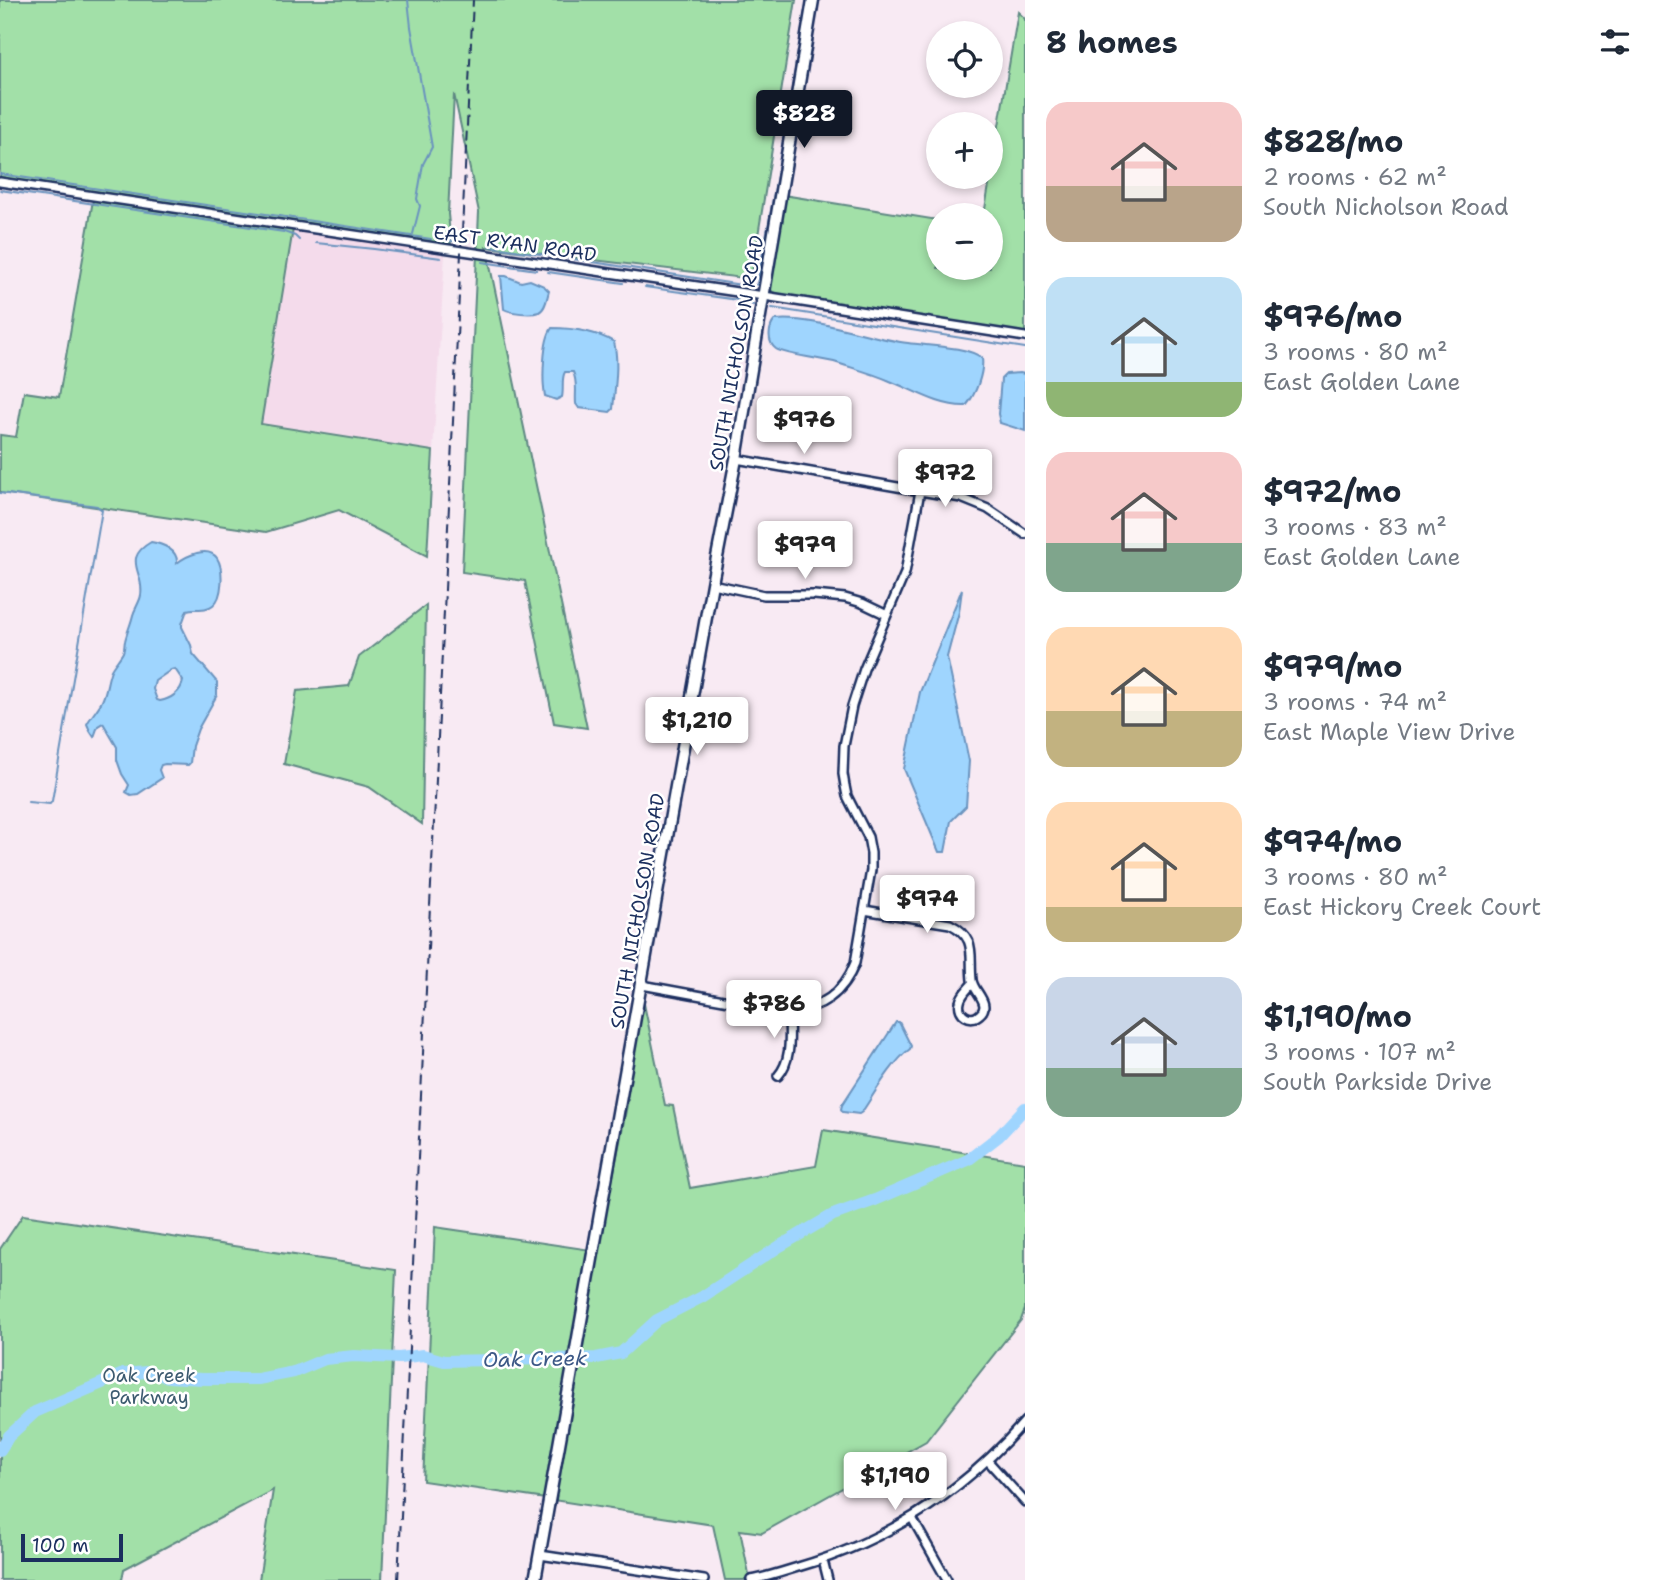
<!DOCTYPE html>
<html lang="en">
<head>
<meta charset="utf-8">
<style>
	body { margin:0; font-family:"Shantell Sans",sans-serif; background:#f2f2f3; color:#1f2937; height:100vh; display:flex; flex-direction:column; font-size:26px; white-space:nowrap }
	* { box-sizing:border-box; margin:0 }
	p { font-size:23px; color:#747a83 }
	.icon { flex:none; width:38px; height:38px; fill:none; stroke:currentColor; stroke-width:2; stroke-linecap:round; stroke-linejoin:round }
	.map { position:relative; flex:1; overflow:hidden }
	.side { display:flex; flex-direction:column; background:#fff; width:630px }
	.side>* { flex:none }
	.buttons { position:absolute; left:926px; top:21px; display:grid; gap:14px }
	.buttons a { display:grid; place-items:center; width:77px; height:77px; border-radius:50%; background:#fff; box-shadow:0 4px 10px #0003; font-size:35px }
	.scale { position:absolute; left:21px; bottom:18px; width:102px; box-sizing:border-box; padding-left:7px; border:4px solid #1b2f5e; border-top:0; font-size:19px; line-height:24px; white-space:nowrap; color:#1b2f5e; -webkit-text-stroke:5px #fff; paint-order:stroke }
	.price { position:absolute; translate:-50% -60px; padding:0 16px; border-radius:7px; background:#fff; color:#222; font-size:23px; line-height:46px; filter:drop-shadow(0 2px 4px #0008) }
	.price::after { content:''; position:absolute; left:50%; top:42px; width:21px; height:16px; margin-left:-10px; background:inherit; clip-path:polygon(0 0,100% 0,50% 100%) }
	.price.selected { background:#111827; color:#fff }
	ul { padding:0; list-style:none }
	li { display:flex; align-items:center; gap:21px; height:175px; padding:0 21px }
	li span { display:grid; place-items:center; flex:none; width:196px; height:140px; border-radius:21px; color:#555 }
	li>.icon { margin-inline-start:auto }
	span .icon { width:84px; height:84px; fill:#fffc; stroke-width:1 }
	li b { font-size:30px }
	h2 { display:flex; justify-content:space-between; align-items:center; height:84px; padding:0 21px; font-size:30px }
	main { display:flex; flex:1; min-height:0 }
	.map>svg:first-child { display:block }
	.built { fill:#f4dbeb }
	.green { fill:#a2e0a8; stroke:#5e8883; stroke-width:2 }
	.water { fill:#9fd5fe; stroke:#6a93be; stroke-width:2; fill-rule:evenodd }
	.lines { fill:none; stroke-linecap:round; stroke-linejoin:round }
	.stream { stroke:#6a93be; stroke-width:2 }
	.river { stroke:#9fd5fe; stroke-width:12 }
	.street-casing { stroke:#1b2f5e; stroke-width:12 }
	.secondary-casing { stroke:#1b2f5e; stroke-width:15 }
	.street { stroke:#fff; stroke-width:7 }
	.secondary { stroke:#fff; stroke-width:10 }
	.rail { stroke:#1b2f5e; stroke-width:2; stroke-dasharray:10 5; stroke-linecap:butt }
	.labels { text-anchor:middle; stroke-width:5; stroke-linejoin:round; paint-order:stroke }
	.street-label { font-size:19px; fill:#1b2f5e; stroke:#fff }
	.park-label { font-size:19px; fill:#3d5b70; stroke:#fff }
	.water-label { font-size:21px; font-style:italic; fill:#3c5886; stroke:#fff }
</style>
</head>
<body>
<main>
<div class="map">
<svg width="1025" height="1580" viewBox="0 0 1025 1580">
	<rect width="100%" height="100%" fill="#f8eaf3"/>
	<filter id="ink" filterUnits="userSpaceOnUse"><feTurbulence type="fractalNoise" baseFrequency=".0143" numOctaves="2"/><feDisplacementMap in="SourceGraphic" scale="14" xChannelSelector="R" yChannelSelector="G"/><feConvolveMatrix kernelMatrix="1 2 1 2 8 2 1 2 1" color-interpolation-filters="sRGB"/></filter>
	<g filter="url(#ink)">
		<path class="built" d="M 293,229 L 445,254 L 433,451 L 261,425 Z"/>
		<path class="green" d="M 0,0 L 796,0 L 751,279 L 486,247 L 587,728 L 554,723 L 525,581 L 462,572 L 479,212 L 454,94 L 448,214 L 451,245 L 0,178 Z
			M 1018,12 L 1025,19 L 1025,333 L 773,293 L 769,286 L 783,195 L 938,220 L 938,268 L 990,268 L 990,215 L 984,215 Z
			M 93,200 L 293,229 L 261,424 L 433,451 L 427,556 L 339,510 L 266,532 L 0,493 L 0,435 L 16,437 L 24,392 L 59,397 Z
			M 426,605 L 422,824 L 369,787 L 284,764 L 297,691 L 349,686 L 359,657 Z
			M 643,999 L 665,1105 L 673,1106 L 690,1188 L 816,1166 L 823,1130 L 1025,1162 L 1025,1309 L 1021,1320 L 926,1441 L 762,1533 L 740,1530 L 750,1580 L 725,1580 L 713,1525 L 553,1500 L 588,1304 L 628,1100 L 621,1098 Z
			M 23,1215 L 396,1270 L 382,1580 L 259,1580 L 273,1490 L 124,1569 L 122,1580 L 0,1580 L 0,1249 Z
			M 435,1227 L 591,1250 L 567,1371 L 546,1499 L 423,1481 Z"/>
		<path class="water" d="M 501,276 L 506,276 L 521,282 L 530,280 L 544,286 L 549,291 C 547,297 546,309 539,312 C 531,315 511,313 504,309 Z
			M 775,320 C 815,316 867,338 908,343 C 928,346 967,346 982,358 C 984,373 976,394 966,406 C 940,407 913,390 890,381 C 872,373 852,368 834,362 C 822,359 783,354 776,349 C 767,342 768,328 775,320 Z
			M 552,328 C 572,328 596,332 614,342 C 619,363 615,387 613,409 L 610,412 L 579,408 L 576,404 C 575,392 578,383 573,372 L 565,372 C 561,378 564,389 562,397 L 556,400 L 545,396 C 542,380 543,340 552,328 Z
			M 1020,373 L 1025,374 L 1025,431 L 1000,423 L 998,414 L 1001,379 L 1006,374 Z
			M 151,542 C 163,544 178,550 177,563 C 186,556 208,545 217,558 C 224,569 223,598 213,605 C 204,612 196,607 187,610 L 182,624 L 182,627 L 191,645 L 193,654 L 217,682 L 217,695 L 198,729 L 192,746 L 190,763 L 188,765 L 165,764 L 161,765 L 159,770 L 162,778 L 138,794 L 131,795 L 126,792 L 129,785 L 122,774 L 117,760 L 117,747 L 103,723 L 98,726 L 94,737 L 90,731 L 87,724 C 91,716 98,709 102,701 C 107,691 107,680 111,670 C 114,664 120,658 123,652 C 125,648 124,645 125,641 C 127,632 131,624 133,615 C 135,608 140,602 141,595 C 145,573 121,559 151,542 ZM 175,669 L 183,681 C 181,692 171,699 160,701 L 157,700 L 153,689 L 155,681 L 171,670 Z
			M 962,589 L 959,612 L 947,657 L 969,761 L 966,806 L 951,821 L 945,852 L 939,852 L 904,769 L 920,692 Z
			M 896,1022 L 899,1022 L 911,1046 L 910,1049 C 893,1061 874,1094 862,1112 L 859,1114 L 843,1112 L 841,1109 L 842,1105 Z"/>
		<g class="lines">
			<path class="stream" d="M 408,0 L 411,27 L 432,147 L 423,164 L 417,199 L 420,206 L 413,234
				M 0,174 L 431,239
				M 0,190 L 284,232 L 295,236 L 299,240
				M 448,241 L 453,241
				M 316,243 L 374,249 L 441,258
				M 489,246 L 748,286 L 754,286 L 757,284 L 769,222 L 807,0
				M 482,262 L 537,270
				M 548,272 L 623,283
				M 645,287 L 745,301 L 753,305
				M 772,308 L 1025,348
				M 0,493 L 97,506 L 102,510 L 52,801 L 50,804 L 28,802"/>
			<path class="river" d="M 0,1450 L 9,1436 L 35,1412 L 123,1374 L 147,1372 L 168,1377 L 202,1379 L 258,1379 L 294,1372 L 325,1359 L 354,1356 L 399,1358 L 423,1355 L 444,1361 L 596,1358 L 621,1353 L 657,1320 L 702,1297 L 780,1246 L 833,1215 L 875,1200 L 968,1160 L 999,1136 L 1025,1108"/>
			<g class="street-casing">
				<path id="street" d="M 0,182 L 764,296 L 1025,337
					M 736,459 L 961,498 L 988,509 L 1025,534
					M 712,584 L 764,595 L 814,595 L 845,598 L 862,603 L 887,615
					M 864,910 L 950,924 C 978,938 969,955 972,980 C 973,991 992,1004 980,1014 C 971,1023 957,1014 960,1002 C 961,995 968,989 972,984
					M 642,985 L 789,1012 C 822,1008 843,994 855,963 L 871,870 L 871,853 L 868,837 L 847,796 L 845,786 L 843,774 L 844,746 L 852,706 L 864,669 L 905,573 L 920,491
					M 778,1076 C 793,1059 789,1033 789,1012
					M 988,1461 L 1025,1502
					M 912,1518 L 947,1580
					M 540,1555 L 704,1580
					M 823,1560 L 828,1580
					M 751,1580 C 767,1577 782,1572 798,1567 C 888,1541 963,1492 1025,1421"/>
			</g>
			<g class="secondary-casing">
				<path id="secondary" d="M 535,1580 L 713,578 L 736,459 L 813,0"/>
			</g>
			<use href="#street" class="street"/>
			<use href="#secondary" class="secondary"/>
			<path class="rail" d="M 398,1580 L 473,0"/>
		</g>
	</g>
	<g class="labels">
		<g class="street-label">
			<text transform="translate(515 243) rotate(8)" y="7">EAST RYAN ROAD</text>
			<text transform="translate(736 353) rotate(-80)" y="7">SOUTH NICHOLSON ROAD</text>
			<text transform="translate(637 911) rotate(-80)" y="7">SOUTH NICHOLSON ROAD</text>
		</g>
		<g class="park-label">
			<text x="149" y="1382">Oak Creek<tspan x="149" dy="22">Parkway</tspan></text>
		</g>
		<g class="water-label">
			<text transform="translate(535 1359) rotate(-1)" y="7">Oak Creek</text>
		</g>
	</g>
</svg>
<div class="buttons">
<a><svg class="icon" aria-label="locate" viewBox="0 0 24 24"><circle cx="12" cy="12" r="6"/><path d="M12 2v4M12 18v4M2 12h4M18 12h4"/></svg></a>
<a>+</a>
<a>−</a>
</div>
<div class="scale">100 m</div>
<b class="price selected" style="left:804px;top:150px">$828</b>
<b class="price" style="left:804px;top:456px">$976</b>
<b class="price" style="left:945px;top:509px">$972</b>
<b class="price" style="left:805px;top:581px">$979</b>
<b class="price" style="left:697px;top:757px">$1,210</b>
<b class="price" style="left:927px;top:935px">$974</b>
<b class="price" style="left:774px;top:1040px">$786</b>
<b class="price" style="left:895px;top:1512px">$1,190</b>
</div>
<section class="side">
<h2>8 homes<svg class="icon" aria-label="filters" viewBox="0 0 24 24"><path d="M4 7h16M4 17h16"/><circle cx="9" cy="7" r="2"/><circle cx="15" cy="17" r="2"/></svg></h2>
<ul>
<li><span style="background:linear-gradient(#f6c9c9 60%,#b9a48a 0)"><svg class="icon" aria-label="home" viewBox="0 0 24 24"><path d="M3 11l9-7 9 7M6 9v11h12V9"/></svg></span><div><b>$828/mo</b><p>2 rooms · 62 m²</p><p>South Nicholson Road</p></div></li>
<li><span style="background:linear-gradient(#bfe0f5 75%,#8fb573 0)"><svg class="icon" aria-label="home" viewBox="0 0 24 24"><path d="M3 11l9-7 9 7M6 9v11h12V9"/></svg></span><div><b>$976/mo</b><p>3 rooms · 80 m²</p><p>East Golden Lane</p></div></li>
<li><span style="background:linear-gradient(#f6c9c9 65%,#7fa58c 0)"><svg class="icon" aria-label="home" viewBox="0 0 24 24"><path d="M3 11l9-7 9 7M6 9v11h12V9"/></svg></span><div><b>$972/mo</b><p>3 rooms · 83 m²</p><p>East Golden Lane</p></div></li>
<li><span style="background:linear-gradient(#ffd9b3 60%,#c2b280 0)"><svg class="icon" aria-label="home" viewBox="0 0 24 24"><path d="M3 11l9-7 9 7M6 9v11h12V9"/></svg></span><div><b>$979/mo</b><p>3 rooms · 74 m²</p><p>East Maple View Drive</p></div></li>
<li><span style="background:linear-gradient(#ffd9b3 75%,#c2b280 0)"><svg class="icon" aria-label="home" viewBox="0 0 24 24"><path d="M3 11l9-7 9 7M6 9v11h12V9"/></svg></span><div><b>$974/mo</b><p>3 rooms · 80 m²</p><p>East Hickory Creek Court</p></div></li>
<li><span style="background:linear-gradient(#c9d6e8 65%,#7fa58c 0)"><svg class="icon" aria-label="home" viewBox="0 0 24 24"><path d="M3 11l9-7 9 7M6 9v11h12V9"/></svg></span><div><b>$1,190/mo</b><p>3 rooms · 107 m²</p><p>South Parkside Drive</p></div></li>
</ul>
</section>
</main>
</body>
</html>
